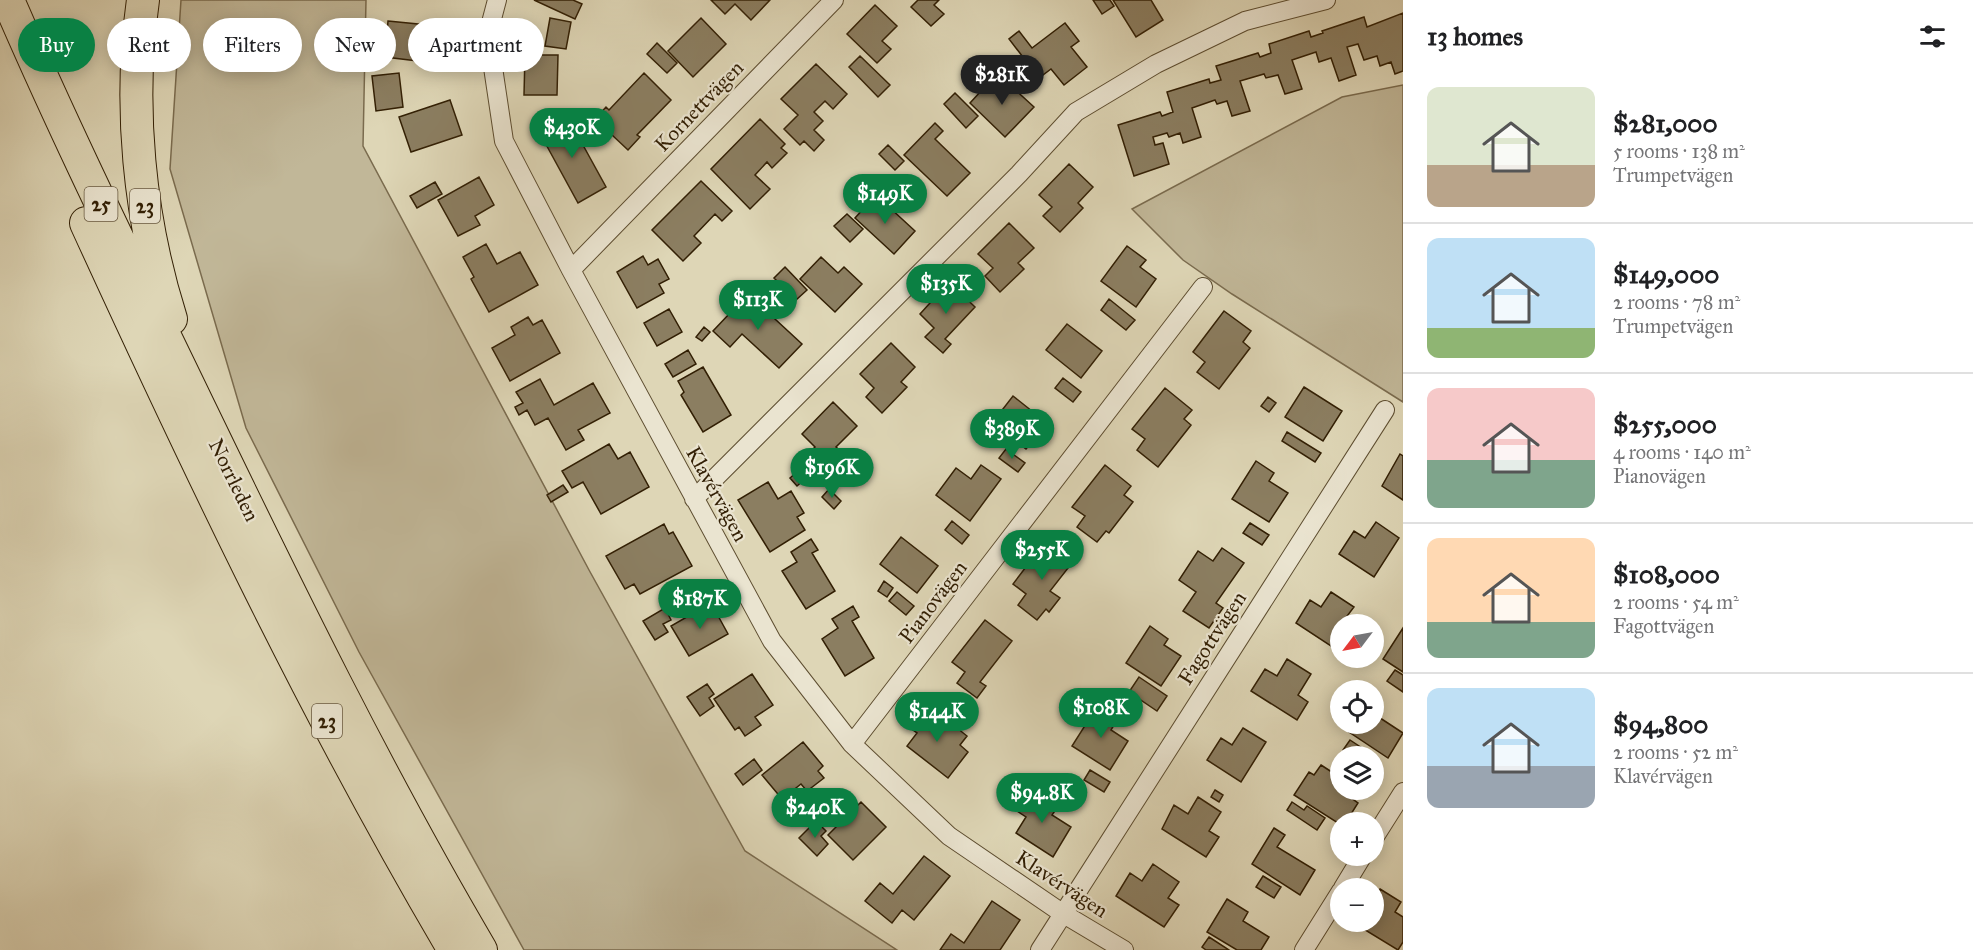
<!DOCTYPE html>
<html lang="en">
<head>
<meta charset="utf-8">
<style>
	body { margin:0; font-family:"IM FELL Great Primer",serif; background:#f6f6f6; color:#202124; height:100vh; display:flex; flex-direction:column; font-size:22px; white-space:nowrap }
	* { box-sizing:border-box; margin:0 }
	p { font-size:20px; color:#757577 }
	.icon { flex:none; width:33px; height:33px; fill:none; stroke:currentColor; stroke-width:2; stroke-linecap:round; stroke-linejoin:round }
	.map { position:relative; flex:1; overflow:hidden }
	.side { display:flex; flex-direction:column; background:#fff; width:570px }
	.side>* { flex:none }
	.banner { position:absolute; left:18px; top:18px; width:570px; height:54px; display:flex; gap:12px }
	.needle { width:39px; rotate:238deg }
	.controls { position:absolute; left:1330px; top:614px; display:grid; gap:12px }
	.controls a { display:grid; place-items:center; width:54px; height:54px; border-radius:50%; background:#fff; box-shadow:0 3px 15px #0003; font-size:30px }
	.price { position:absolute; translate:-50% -51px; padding:0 14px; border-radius:21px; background:#0b8043; color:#fff; font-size:20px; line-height:39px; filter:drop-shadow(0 2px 3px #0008) }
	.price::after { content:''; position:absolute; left:50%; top:36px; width:18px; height:14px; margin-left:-9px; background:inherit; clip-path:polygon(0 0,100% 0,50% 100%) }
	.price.current { background:#222; color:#fff }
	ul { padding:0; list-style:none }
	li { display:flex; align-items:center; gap:18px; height:150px; padding:0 24px }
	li+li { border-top:2px solid #e0e0e0 }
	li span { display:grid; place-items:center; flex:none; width:168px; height:120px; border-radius:12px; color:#555 }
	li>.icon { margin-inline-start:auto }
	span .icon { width:72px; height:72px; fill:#fffc; stroke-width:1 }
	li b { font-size:26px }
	h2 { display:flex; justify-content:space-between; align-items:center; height:72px; padding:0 24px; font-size:26px }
	.chip { padding:0 21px; border-radius:27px; background:#fff; box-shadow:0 3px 15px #0003; font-size:21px; line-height:54px }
	.chip.current { background:#0b8043; color:#fff }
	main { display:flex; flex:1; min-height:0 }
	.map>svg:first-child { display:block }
	.green { fill:#c1b798; stroke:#7a6b4e; stroke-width:1.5 }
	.building { fill:#8b7e61; stroke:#321f04; stroke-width:1.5 }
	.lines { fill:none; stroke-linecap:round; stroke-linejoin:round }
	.minor-casing { stroke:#5d4d30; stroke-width:20 }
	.trunk-casing { stroke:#321f04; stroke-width:34 }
	.minor { stroke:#eae4d0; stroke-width:18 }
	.trunk { stroke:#ded6b6; stroke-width:32 }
	.labels { text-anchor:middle; stroke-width:4.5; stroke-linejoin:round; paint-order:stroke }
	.shield { fill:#eae4d0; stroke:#695a41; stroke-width:1.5 }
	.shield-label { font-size:20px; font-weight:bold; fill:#321f04 }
	.street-label { font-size:21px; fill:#321f04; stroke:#eae4d0 }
</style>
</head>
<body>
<main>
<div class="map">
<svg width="1403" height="950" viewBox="0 0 1403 950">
	<rect width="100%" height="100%" fill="#ded6b6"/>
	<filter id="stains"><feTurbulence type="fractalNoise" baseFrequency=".00333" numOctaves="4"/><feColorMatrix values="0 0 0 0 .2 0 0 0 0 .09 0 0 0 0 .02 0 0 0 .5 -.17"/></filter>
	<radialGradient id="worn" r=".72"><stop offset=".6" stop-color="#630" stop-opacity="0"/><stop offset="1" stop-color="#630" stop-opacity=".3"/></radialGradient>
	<path class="green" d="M 181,0 L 366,0 L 363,146 L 589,570 L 745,851 L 897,950 L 524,950 L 359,652 L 246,428 L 170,169 Z
		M 1403,85 L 1403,402 L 1232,294 L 1183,260 L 1132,209 L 1342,97 Z"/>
	<path class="building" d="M 534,0 L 573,0 L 582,4 L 575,19 Z
		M 711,0 L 770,0 L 751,20 L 735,4 L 725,14 Z
		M 918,0 L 939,0 L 934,5 L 944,14 L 931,26 L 911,7 Z
		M 1093,0 L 1110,0 L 1114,6 L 1102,14 Z
		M 1113,0 L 1151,0 L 1163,20 L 1136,37 Z
		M 875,5 L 897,26 L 882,41 L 891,49 L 877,63 L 847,34 Z
		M 1403,13 L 1403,71 L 1395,74 L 1391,62 L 1380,66 L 1377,56 L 1364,60 L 1358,44 L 1347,47 L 1356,75 L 1339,81 L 1331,58 L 1319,62 L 1316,52 L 1292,60 L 1302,89 L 1285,94 L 1278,75 L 1266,78 L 1264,74 L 1240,81 L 1250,111 L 1232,116 L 1227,101 L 1217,104 L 1215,100 L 1192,108 L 1201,137 L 1183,143 L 1180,133 L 1169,137 L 1167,133 L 1153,137 L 1155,145 L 1163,143 L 1169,164 L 1134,176 L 1118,125 L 1160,112 L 1162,116 L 1173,112 L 1167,92 L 1209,79 L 1210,83 L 1221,80 L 1216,66 L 1258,53 L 1260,57 L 1271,53 L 1269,44 L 1309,31 L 1311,37 L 1323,33 L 1322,31 L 1364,17 L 1367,27 Z
		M 550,18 L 571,22 L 566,49 L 545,46 Z
		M 701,18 L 726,44 L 693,77 L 668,51 Z
		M 388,21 L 438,26 L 434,63 L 385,57 Z
		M 1065,23 L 1079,41 L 1071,47 L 1087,67 L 1064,85 L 1051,69 L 1039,78 L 1009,39 L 1019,31 L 1032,48 Z
		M 657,43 L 677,63 L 667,73 L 647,54 Z
		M 525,55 L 558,55 L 557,95 L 524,95 Z
		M 860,56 L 890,85 L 878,97 L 849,67 Z
		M 816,64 L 847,94 L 833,109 L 825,101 L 814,112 L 823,121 L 814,130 L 824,140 L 814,151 L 804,141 L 800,145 L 784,129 L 798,115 L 781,99 Z
		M 399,73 L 403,107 L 376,111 L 372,76 Z
		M 644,73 L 671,100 L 637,135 L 640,137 L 628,150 L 595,119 L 606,107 L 609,110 Z
		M 993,78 L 1004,88 L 1009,84 L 1034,107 L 1005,137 L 970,103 Z
		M 955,93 L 978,116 L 966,128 L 944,104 Z
		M 450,100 L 462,135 L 411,152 L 399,117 Z
		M 567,116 L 606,187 L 578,203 L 537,128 Z
		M 760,119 L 785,144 L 781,148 L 787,153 L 772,168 L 767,162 L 755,175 L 770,189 L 750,209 L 711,169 Z
		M 935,123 L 943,131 L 935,139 L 970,173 L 947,196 L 904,155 Z
		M 888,145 L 904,161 L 895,170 L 879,154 Z
		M 1069,164 L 1093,187 L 1078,203 L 1083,208 L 1060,232 L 1043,216 L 1052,207 L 1039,195 Z
		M 479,177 L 494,205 L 475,216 L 480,225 L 458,236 L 438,200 Z
		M 701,181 L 732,211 L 722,221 L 715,214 L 694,236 L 701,243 L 683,261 L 652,230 Z
		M 435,182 L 442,194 L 417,208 L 410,196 Z
		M 876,195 L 915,231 L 894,254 L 855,218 Z
		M 847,214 L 863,229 L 850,242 L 834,226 Z
		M 1009,223 L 1034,248 L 1018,263 L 1024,269 L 1000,292 L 985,276 L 993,268 L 978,254 Z
		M 486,244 L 497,264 L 520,252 L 538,285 L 489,312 L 471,279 L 474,277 L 463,257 Z
		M 1127,246 L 1146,260 L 1140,267 L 1156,279 L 1136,307 L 1101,281 Z
		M 643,256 L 648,265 L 658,259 L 669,279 L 659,284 L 664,293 L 637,308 L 617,272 Z
		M 821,257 L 838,273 L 844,267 L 862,284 L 835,312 L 800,279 Z
		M 785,267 L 807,290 L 796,300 L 774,278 Z
		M 949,282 L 975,307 L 945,339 L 951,344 L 943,353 L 925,337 L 934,328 L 920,314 Z
		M 748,294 L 802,344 L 779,368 L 742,334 L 730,347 L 713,331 Z
		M 1109,299 L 1135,320 L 1126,330 L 1101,310 Z
		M 669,309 L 682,332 L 657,346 L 644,323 Z
		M 1224,311 L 1251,331 L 1243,342 L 1250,348 L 1219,389 L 1197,372 L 1205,362 L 1193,352 Z
		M 528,317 L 533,325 L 542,320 L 560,353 L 510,381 L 492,348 L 515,335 L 511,327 Z
		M 1067,324 L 1102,351 L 1081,378 L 1046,350 Z
		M 704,327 L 710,332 L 702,341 L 696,337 Z
		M 891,343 L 915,367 L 901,382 L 907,387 L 882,413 L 866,397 L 874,388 L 860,374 Z
		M 688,350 L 696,364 L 673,377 L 665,364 Z
		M 703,367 L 731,415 L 703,432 L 681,395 L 684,392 L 678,381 Z
		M 1063,378 L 1081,392 L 1073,402 L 1055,388 Z
		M 540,379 L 554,405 L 593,383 L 610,413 L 578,430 L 584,440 L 566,450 L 548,418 L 535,425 L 527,410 L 519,415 L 515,407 L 523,403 L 516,392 Z
		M 1304,387 L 1342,411 L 1323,441 L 1285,417 Z
		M 1165,388 L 1192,410 L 1184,419 L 1191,425 L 1158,467 L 1137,450 L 1145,439 L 1132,429 Z
		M 1013,396 L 1047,423 L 1026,449 L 992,423 Z
		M 1268,397 L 1276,403 L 1269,412 L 1261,406 Z
		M 833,402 L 857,426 L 836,447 L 843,453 L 823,473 L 806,456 L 815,447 L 802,434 Z
		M 1287,432 L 1321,453 L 1315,462 L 1282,441 Z
		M 609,444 L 618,459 L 630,452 L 649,487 L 601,514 L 583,482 L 572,488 L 562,471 Z
		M 1006,449 L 1025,463 L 1018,472 L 999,458 Z
		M 1400,454 L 1403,456 L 1403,500 L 1382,486 Z
		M 1256,461 L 1274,473 L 1269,481 L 1288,493 L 1269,522 L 1232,499 Z
		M 981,465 L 1001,479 L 970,521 L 936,495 L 956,468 L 971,479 Z
		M 1105,465 L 1131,486 L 1124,495 L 1133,502 L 1109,533 L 1106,531 L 1097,542 L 1077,527 L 1085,516 L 1072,507 Z
		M 798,471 L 805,479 L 797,486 L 790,478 Z
		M 768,482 L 778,499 L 791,491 L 804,513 L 797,517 L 805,530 L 770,552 L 738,500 Z
		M 563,485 L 568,492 L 551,502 L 547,495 Z
		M 829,489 L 841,501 L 834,509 L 822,497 Z
		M 952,521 L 969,535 L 962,544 L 945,530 Z
		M 1376,522 L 1399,538 L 1374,577 L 1339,554 L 1354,531 L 1365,538 Z
		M 1250,523 L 1269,535 L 1262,545 L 1243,533 Z
		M 664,524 L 669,534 L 673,532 L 692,566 L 640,594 L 634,584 L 625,589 L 606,556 Z
		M 901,537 L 938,566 L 917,593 L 880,564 Z
		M 811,539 L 818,550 L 812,553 L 835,591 L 806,609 L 782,571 L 797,562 L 791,552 Z
		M 1045,542 L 1072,563 L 1050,591 L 1060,598 L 1049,612 L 1046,609 L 1037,620 L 1018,605 L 1026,594 L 1013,584 Z
		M 1222,548 L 1244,563 L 1216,603 L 1223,608 L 1209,628 L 1183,611 L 1196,592 L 1179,580 L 1198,551 L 1213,561 Z
		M 884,581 L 893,588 L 887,597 L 878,591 Z
		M 897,592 L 914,606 L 906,615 L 889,601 Z
		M 1331,592 L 1354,607 L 1341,624 L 1340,652 L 1296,623 L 1310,600 L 1321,607 Z
		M 711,603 L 728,634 L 689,656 L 671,626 Z
		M 853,606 L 859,617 L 852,621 L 874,658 L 845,676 L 822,639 L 838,628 L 832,619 Z
		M 665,608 L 671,620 L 663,624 L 668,632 L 655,640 L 643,621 Z
		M 985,620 L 1012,641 L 980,682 L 986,686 L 977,698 L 957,683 L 965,672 L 952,662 Z
		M 1150,626 L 1168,639 L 1164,645 L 1181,656 L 1161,686 L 1126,663 Z
		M 1403,628 L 1403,672 L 1383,659 Z
		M 1287,659 L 1311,674 L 1298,695 L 1308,702 L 1297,720 L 1251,691 L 1265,669 L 1277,676 Z
		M 1395,670 L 1403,675 L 1403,692 L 1387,681 Z
		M 752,674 L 773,705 L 755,717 L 761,725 L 745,736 L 739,727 L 735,730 L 714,699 Z
		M 1139,677 L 1167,696 L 1157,711 L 1129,692 Z
		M 707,684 L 714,694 L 709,698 L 714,706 L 700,716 L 687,697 Z
		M 922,705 L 933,713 L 927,720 L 939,730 L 947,720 L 967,736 L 960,745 L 968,752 L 948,778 L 907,746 L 917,733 L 906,725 Z
		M 1098,705 L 1118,718 L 1111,730 L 1128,741 L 1110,770 L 1072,746 Z
		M 1374,714 L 1403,733 L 1388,758 L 1340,726 L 1342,723 L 1374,723 Z
		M 1243,728 L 1266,742 L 1241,782 L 1207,760 L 1221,738 L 1232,745 Z
		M 1350,740 L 1368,752 L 1365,756 L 1353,756 L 1343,750 Z
		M 803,742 L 823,766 L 818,771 L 824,778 L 807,791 L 801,784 L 782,799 L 762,775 Z
		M 754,759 L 762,770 L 743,785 L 735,774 Z
		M 1321,765 L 1341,778 L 1341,789 L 1351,789 L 1347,795 L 1358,803 L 1346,822 L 1341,822 L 1341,825 L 1294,795 L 1309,772 L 1314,775 Z
		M 1090,770 L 1110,782 L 1104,792 L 1084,780 Z
		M 1215,790 L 1223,795 L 1219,802 L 1211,797 Z
		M 1029,791 L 1039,797 L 1041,794 L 1059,805 L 1052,815 L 1071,827 L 1053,857 L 1016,833 L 1026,817 L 1017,811 Z
		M 1198,797 L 1221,812 L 1209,831 L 1219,837 L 1206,857 L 1162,829 L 1174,805 L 1188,814 Z
		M 861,802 L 886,827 L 853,860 L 828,835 Z
		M 1292,802 L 1304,810 L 1307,806 L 1325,818 L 1317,830 L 1287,810 Z
		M 816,821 L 826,831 L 821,836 L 828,844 L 817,856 L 799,838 Z
		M 1274,828 L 1285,835 L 1277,847 L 1315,870 L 1300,895 L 1252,864 Z
		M 924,856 L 950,876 L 914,920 L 902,910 L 892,923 L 865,901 L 880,883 L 893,894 Z
		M 1153,864 L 1179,882 L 1168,898 L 1179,905 L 1164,927 L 1116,896 L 1130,873 L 1142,881 Z
		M 1263,876 L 1281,887 L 1274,898 L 1256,887 Z
		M 1380,889 L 1401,902 L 1395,912 L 1403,917 L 1403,942 L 1398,950 L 1357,925 L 1359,921 L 1374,921 L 1374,898 Z
		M 1227,899 L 1248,912 L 1243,921 L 1269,937 L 1261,950 L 1237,950 L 1207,932 Z
		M 992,901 L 1020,920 L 1000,950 L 940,950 L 951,934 L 964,943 Z
		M 1209,937 L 1229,950 L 1206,950 L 1202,947 Z"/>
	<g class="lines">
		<g class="minor-casing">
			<path id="minor" d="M 497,0 L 488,34 L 504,141 L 571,270 L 772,641 L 852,744 L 949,836 L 1062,913 L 1124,950
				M 571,270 L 834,0
				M 694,499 L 1019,174 L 1076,112 L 1156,64 L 1245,21 L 1326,0
				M 852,744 L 1203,287
				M 1374,838 L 1403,792
				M 1343,888 L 1363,855
				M 1040,950 L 1385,410
				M 1304,950 L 1341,891"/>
		</g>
		<g class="trunk-casing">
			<path id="trunk" d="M 8,0 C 68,139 135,274 201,411 C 289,593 378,775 481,950
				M 143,0 C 128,105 139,218 171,319
				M 86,223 C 199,470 316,716 454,950"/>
		</g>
		<use href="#minor" class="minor"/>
		<use href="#trunk" class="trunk"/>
	</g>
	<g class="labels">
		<g class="shield">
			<rect x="84.5" y="187" width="33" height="34" rx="4.5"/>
			<rect x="130" y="189" width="30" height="34" rx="4.5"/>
			<rect x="312" y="704" width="30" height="34" rx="4.5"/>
		</g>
		<g class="shield-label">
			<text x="101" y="211">25</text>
			<text x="145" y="213">23</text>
			<text x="327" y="728">23</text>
		</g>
		<g class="street-label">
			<text transform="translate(699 106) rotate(-46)" y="7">Kornettvägen</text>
			<text transform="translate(234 480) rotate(64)" y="7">Norrleden</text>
			<text transform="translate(717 494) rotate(61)" y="7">Klavérvägen</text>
			<text transform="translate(933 602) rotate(-53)" y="7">Pianovägen</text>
			<text transform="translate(1212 638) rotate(-57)" y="7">Fagottvägen</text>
			<text transform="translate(1062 884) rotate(33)" y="7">Klavérvägen</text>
		</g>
	</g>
	<rect width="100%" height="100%" filter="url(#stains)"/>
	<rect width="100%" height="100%" fill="url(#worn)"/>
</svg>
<div class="controls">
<a><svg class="needle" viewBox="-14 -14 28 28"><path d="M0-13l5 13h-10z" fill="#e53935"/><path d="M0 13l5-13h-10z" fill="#757577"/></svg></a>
<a><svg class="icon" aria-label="locate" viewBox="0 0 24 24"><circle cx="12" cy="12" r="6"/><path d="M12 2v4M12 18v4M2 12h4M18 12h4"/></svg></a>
<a><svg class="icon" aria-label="layers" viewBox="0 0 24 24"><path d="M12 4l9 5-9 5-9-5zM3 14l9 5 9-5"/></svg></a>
<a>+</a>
<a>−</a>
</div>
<b class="price current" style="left:1002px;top:106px">$281K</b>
<b class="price" style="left:572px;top:159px">$430K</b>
<b class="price" style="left:885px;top:225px">$149K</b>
<b class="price" style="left:946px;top:315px">$135K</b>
<b class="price" style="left:758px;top:331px">$113K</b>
<b class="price" style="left:1012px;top:460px">$389K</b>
<b class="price" style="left:832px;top:499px">$196K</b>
<b class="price" style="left:1042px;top:581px">$255K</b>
<b class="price" style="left:700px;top:630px">$187K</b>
<b class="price" style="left:1101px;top:739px">$108K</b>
<b class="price" style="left:937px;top:743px">$144K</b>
<b class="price" style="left:1042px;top:824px">$94.8K</b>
<b class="price" style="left:815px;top:839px">$240K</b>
<div class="banner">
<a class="chip current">Buy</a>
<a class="chip">Rent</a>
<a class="chip">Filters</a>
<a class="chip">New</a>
<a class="chip">Apartment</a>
</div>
</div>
<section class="side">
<h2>13 homes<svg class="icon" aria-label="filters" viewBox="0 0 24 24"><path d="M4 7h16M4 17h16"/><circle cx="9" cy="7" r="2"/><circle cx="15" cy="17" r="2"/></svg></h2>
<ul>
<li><span style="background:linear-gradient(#dfe7d0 65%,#b9a48a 0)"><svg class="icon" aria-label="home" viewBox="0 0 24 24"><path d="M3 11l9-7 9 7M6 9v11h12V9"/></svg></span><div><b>$281,000</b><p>5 rooms · 138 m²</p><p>Trumpetvägen</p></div></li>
<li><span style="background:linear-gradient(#bfe0f5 75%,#8fb573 0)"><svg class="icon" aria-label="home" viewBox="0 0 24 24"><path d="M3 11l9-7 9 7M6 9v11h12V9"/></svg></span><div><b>$149,000</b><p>2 rooms · 78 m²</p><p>Trumpetvägen</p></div></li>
<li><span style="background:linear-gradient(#f6c9c9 60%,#7fa58c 0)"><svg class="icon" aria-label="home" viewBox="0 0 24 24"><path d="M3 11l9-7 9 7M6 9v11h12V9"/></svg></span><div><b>$255,000</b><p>4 rooms · 140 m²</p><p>Pianovägen</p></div></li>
<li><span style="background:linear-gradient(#ffd9b3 70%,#7fa58c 0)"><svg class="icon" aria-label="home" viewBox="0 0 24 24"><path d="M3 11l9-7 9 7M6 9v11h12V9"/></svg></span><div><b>$108,000</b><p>2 rooms · 54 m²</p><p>Fagottvägen</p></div></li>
<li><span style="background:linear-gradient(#bfe0f5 65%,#9aa5b1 0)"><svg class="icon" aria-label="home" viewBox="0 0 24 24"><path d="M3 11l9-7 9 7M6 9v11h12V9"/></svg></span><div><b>$94,800</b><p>2 rooms · 52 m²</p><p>Klavérvägen</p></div></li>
</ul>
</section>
</main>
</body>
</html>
